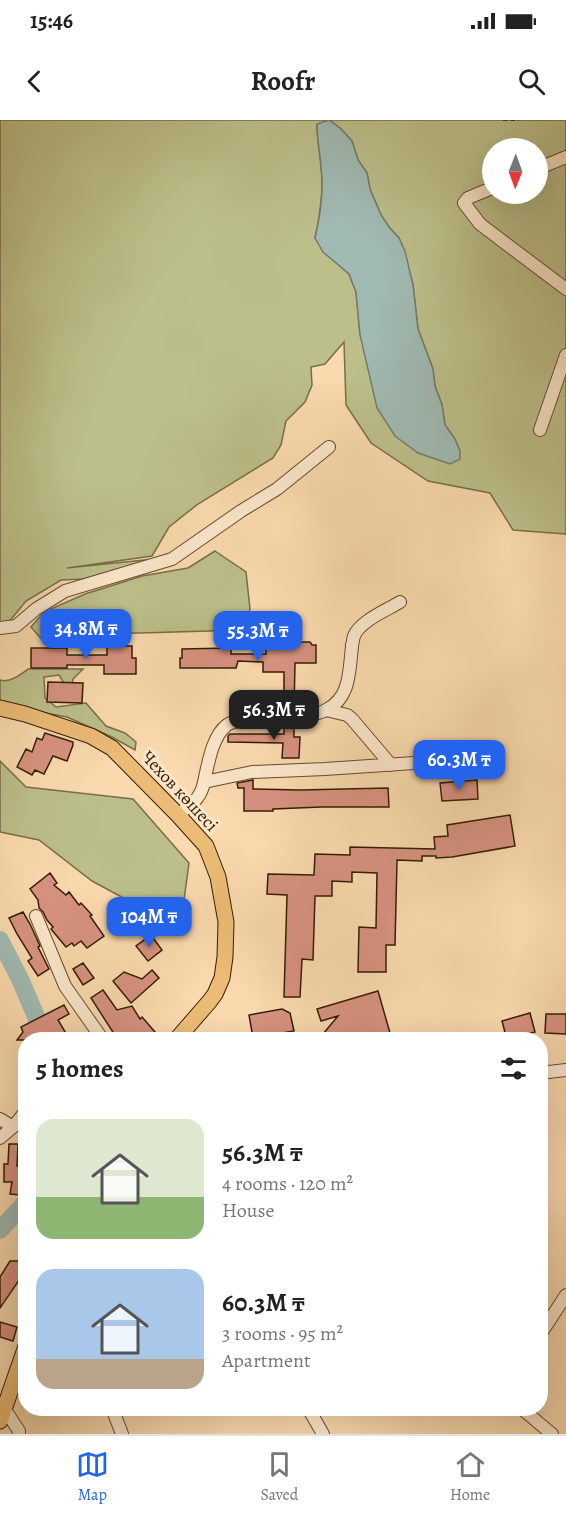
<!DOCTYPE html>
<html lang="en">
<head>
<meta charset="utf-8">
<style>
	body { margin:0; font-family:Alegreya,serif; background:#f6f6f6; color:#222; height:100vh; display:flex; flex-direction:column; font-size:22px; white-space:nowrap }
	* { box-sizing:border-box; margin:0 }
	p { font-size:20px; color:#767676 }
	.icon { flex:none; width:33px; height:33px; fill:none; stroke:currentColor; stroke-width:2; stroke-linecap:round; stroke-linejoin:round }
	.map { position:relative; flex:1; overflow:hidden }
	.details { position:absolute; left:18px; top:912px; width:530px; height:384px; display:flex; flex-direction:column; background:#fff; border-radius:24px; box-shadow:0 6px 24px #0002 }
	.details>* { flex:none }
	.needle { width:39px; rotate:181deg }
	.buttons { position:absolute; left:482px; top:18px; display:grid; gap:12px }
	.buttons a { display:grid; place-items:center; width:66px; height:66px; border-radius:50%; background:#fff; box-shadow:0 6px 24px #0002; font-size:30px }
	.price { position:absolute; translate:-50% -51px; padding:0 14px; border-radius:12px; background:#2563eb; color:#fff; font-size:20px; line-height:39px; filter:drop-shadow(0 2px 3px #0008) }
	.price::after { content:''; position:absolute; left:50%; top:36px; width:18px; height:14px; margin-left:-9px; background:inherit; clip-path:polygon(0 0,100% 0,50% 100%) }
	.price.active { background:#222; color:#fff }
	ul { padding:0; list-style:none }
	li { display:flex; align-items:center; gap:18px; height:150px; padding:0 18px }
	li span { display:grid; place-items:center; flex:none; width:168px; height:120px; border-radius:18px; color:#555 }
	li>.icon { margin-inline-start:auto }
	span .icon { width:72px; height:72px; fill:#fffc; stroke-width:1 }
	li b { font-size:26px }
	h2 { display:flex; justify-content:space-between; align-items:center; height:72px; padding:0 18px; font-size:26px }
	.status { display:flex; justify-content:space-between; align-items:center; height:42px; padding:0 30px; background:#fff; direction:ltr }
	.status svg { height:16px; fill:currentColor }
	header { display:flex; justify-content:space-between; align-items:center; height:78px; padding:0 18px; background:#fff; font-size:27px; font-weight:700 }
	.tab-bar { display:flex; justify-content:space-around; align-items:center; height:84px; border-top:2px solid #e0e0e0; background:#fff; font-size:16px; color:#767676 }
	.tab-bar a { display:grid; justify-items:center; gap:3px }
	.tab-bar .active { color:#2563eb }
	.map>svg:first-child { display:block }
	.green { fill:#bcbf8a; stroke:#786e48; stroke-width:1.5; fill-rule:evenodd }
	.water { fill:#a0b9b2; stroke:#757b6d; stroke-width:1.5 }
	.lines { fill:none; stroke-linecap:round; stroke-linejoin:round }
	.river { stroke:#a0b9b2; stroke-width:18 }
	.building { fill:#d79280; stroke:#351d06; stroke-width:1.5 }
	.minor-casing { stroke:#664c30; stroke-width:14 }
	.major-casing { stroke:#351d06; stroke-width:17 }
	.path { stroke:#351d06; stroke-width:1.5; stroke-dasharray:4.5 3; stroke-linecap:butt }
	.minor { stroke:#fbe6ca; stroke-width:12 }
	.major { stroke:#ecbc76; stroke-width:15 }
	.labels { text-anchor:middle; stroke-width:6; stroke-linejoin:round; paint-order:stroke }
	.street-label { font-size:18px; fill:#351d06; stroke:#fbe6ca }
</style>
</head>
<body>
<div class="status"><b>15:46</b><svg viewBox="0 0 49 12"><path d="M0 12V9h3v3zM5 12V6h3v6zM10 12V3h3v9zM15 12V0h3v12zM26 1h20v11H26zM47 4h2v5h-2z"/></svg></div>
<header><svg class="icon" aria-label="back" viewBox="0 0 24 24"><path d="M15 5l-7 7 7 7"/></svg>Roofr<svg class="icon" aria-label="search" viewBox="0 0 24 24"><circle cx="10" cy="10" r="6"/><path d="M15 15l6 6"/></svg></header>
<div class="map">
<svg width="566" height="1314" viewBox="0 0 566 1314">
	<rect width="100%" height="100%" fill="#f9d9ad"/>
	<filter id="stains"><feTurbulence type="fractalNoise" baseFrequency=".00333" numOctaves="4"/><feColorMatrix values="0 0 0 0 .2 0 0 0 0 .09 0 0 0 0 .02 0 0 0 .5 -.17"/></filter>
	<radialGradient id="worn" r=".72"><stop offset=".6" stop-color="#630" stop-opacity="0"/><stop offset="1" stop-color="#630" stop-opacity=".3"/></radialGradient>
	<path class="green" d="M 0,0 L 328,0 L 317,5 C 317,19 320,33 321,47 C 324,70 320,95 315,118 L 338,144 L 349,154 L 356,172 L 360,215 L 455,319 L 445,305 L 442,285 L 435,266 L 433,249 L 418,209 L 413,165 L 399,118 L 389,107 L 381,95 L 370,69 L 367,53 L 358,40 L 352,21 L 340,8 L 329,0 L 566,0 L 566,414 L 513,410 L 490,373 L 428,361 L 371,323 L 346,285 L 344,222 L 325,244 L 311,247 L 312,265 L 305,282 L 286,301 L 281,325 L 273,338 L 198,384 L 169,407 L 152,436 L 67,448 L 154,439 L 84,459 L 61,460 L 26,481 L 8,503 L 0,503 ZM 492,28 L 537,28 L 537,74 L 492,74 Z
		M 215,431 L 246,452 L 250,489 L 244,510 L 69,515 L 44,522 L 31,507 L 44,492 L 85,474 L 142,456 L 188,448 Z
		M 28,549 L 83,549 L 73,559 L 71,569 L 67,568 L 59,555 L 44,557 L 45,578 L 56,587 L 86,583 L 106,606 L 125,613 L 136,622 L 135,630 L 112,617 L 67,597 L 19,588 L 0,581 L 0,560 C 10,563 20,555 28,549 Z
		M 0,641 L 26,667 L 133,679 L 189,743 L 184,780 L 153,794 L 92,761 L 39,720 L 0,712 Z"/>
	<path class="water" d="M 329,0 L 340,8 L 352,21 L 358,40 L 367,53 L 370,69 L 381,95 L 389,107 L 399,118 L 405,131 L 413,165 L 418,209 L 433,249 L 435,266 L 442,285 L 445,305 L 455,319 L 460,331 L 460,339 L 450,344 L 418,333 L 395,316 L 377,288 L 360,215 L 356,172 L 349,154 L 323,132 L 315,118 C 320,97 324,69 321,47 C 320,32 317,19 317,4 Z"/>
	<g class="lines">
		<path class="river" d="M 0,820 L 20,859 L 46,920
			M 0,1110 L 26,1082"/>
	</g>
	<path class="building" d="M 265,522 L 310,522 L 312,525 L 316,525 L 316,543 L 295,543 L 294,590 L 289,592 L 284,590 L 284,552 L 263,552 L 263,542 L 238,541 L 236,548 L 180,548 L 180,538 L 182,538 L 182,529 L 231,528 L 231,534 L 266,534 Z
		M 107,526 L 132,526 L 132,538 L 136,538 L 136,554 L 104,554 L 104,545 L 67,545 L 67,548 L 31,548 L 31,528 L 67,528 L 67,535 L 107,535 Z
		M 48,562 L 83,563 L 82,583 L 47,582 Z
		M 289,604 L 294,606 L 294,617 L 300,617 L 299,638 L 282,638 L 283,623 L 228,622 L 228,616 L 230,614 L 284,614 L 284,606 Z
		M 45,613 L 73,622 L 73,625 L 67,641 L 53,636 L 44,654 L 35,650 L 32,655 L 17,647 L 26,629 L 32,632 L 37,618 L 42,620 Z
		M 253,660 L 253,669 L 300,670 L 388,668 L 389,687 L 321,687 L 273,689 L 273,691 L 244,691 L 244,668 L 238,668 L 237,663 Z
		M 477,660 L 478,679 L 442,681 L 440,663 Z
		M 510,695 L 515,726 L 452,737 L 436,738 L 436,736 L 422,736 L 422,741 L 397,740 L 395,825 L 386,825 L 386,852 L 358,852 L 359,807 L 376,808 L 377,753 L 352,752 L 352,762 L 332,761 L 332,776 L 315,776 L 313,840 L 302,839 L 300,877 L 284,877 L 287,775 L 267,774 L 268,754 L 314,755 L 315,734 L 350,735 L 350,727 L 435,729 L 434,717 L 448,716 L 447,705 Z
		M 50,753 L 57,763 L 54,765 L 66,775 L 69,772 L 79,785 L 81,783 L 92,795 L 90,796 L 104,816 L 87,828 L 81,821 L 74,826 L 72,823 L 66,827 L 51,809 L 53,807 L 47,800 L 43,792 L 39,788 L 38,780 L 30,769 Z
		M 23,792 L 30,804 L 40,826 L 38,827 L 49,849 L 38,856 L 28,841 L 32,838 L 17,814 L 9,798 Z
		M 151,815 L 162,830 L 148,841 L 136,826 Z
		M 83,843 L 94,858 L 83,865 L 73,849 Z
		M 152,850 L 159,858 L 131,883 L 113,861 L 124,852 L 142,859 Z
		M 103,870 L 117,890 L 132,886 L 140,899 L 142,897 L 162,920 L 118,920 L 91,878 Z
		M 378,871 L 392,920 L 325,920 L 323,914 L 338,896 L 321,901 L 317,889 Z
		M 64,885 L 69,894 L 58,900 L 70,920 L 17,920 L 23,912 L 21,907 Z
		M 282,889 L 290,893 L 294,911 L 253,918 L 249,895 Z
		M 530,893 L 535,912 L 507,920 L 502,901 Z
		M 546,894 L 566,894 L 566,914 L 545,913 Z
		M 9,1024 L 18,1024 L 17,1046 L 24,1046 L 23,1063 L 21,1063 L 20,1075 L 10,1074 L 12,1062 L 4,1062 L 4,1044 L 8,1044 Z
		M 10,1141 L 26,1141 L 26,1150 L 0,1188 L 0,1157 Z
		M 0,1202 L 17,1207 L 13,1221 L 0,1217 Z"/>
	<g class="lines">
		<g class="minor-casing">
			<path id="minor" d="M 537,49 L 566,37
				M 492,68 L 468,78 L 464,83 L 480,104 L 566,169
				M 540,310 L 566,235
				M 0,508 L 16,506 L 36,489 L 65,471 L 172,439 L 241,391 L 277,369 L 329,327
				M 352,525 C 353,522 353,519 354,516 C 360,501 387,490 400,482
				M 326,590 L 347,595 L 352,599 L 391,645
				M 294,598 C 305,596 317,595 326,590 C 351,578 349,550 352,527
				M 204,662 C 208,645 212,616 227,605 C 238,597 270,599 284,598
				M 178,695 C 191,684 201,679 204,662 L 252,652 L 325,649 L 459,640
				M 36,796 L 65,866 L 103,920
				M 540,953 L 566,950
				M 0,999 L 13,1007
				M 0,1018 L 13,1007 L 26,991
				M 540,1215 L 566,1175
				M 4,1288 L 19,1311 L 19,1314
				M 112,1288 L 122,1314
				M 308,1288 L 323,1314
				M 521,1288 L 552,1314"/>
		</g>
		<g class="major-casing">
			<path id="major" d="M 0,588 L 25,594 L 91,616 L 112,628 L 178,695 L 206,726 L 218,757 L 226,802 L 225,837 L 222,858 L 215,874 L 209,882 L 176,920
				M 0,1301 L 26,1226"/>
		</g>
		<path class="path" d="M 503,0 L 519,0"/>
		<use href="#minor" class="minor"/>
		<use href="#major" class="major"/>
	</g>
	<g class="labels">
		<g class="street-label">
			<text transform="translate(180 671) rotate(47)" y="6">Чехов көшесі</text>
		</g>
	</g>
	<rect width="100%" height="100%" filter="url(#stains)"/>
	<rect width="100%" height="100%" fill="url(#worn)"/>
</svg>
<div class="buttons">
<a><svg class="needle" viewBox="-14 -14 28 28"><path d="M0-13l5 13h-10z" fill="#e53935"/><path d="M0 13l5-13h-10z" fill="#767676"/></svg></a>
</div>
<b class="price" style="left:86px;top:540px">34.8M ₸</b>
<b class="price" style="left:258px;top:542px">55.3M ₸</b>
<b class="price active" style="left:274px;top:621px">56.3M ₸</b>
<b class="price" style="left:459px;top:671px">60.3M ₸</b>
<b class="price" style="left:149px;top:828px">104M ₸</b>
<section class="details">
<h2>5 homes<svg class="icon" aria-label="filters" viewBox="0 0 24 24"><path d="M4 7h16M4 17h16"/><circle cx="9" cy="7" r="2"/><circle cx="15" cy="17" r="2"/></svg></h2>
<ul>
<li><span style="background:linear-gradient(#dfe7d0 65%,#8fb573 0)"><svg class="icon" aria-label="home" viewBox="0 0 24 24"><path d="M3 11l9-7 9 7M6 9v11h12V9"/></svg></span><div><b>56.3M ₸</b><p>4 rooms · 120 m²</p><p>House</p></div></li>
<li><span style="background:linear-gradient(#a9c7e8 75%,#b9a48a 0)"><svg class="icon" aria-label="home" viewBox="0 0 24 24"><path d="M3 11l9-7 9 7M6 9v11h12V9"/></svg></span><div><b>60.3M ₸</b><p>3 rooms · 95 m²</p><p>Apartment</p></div></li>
</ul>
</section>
</div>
<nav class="tab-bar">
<a class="active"><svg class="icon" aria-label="map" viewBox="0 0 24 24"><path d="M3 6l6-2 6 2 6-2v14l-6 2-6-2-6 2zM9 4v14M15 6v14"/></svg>Map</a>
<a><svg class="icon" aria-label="saved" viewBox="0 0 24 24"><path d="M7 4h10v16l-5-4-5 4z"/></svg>Saved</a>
<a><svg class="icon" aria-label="home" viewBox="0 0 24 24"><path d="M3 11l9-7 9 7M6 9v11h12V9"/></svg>Home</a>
</nav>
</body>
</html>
